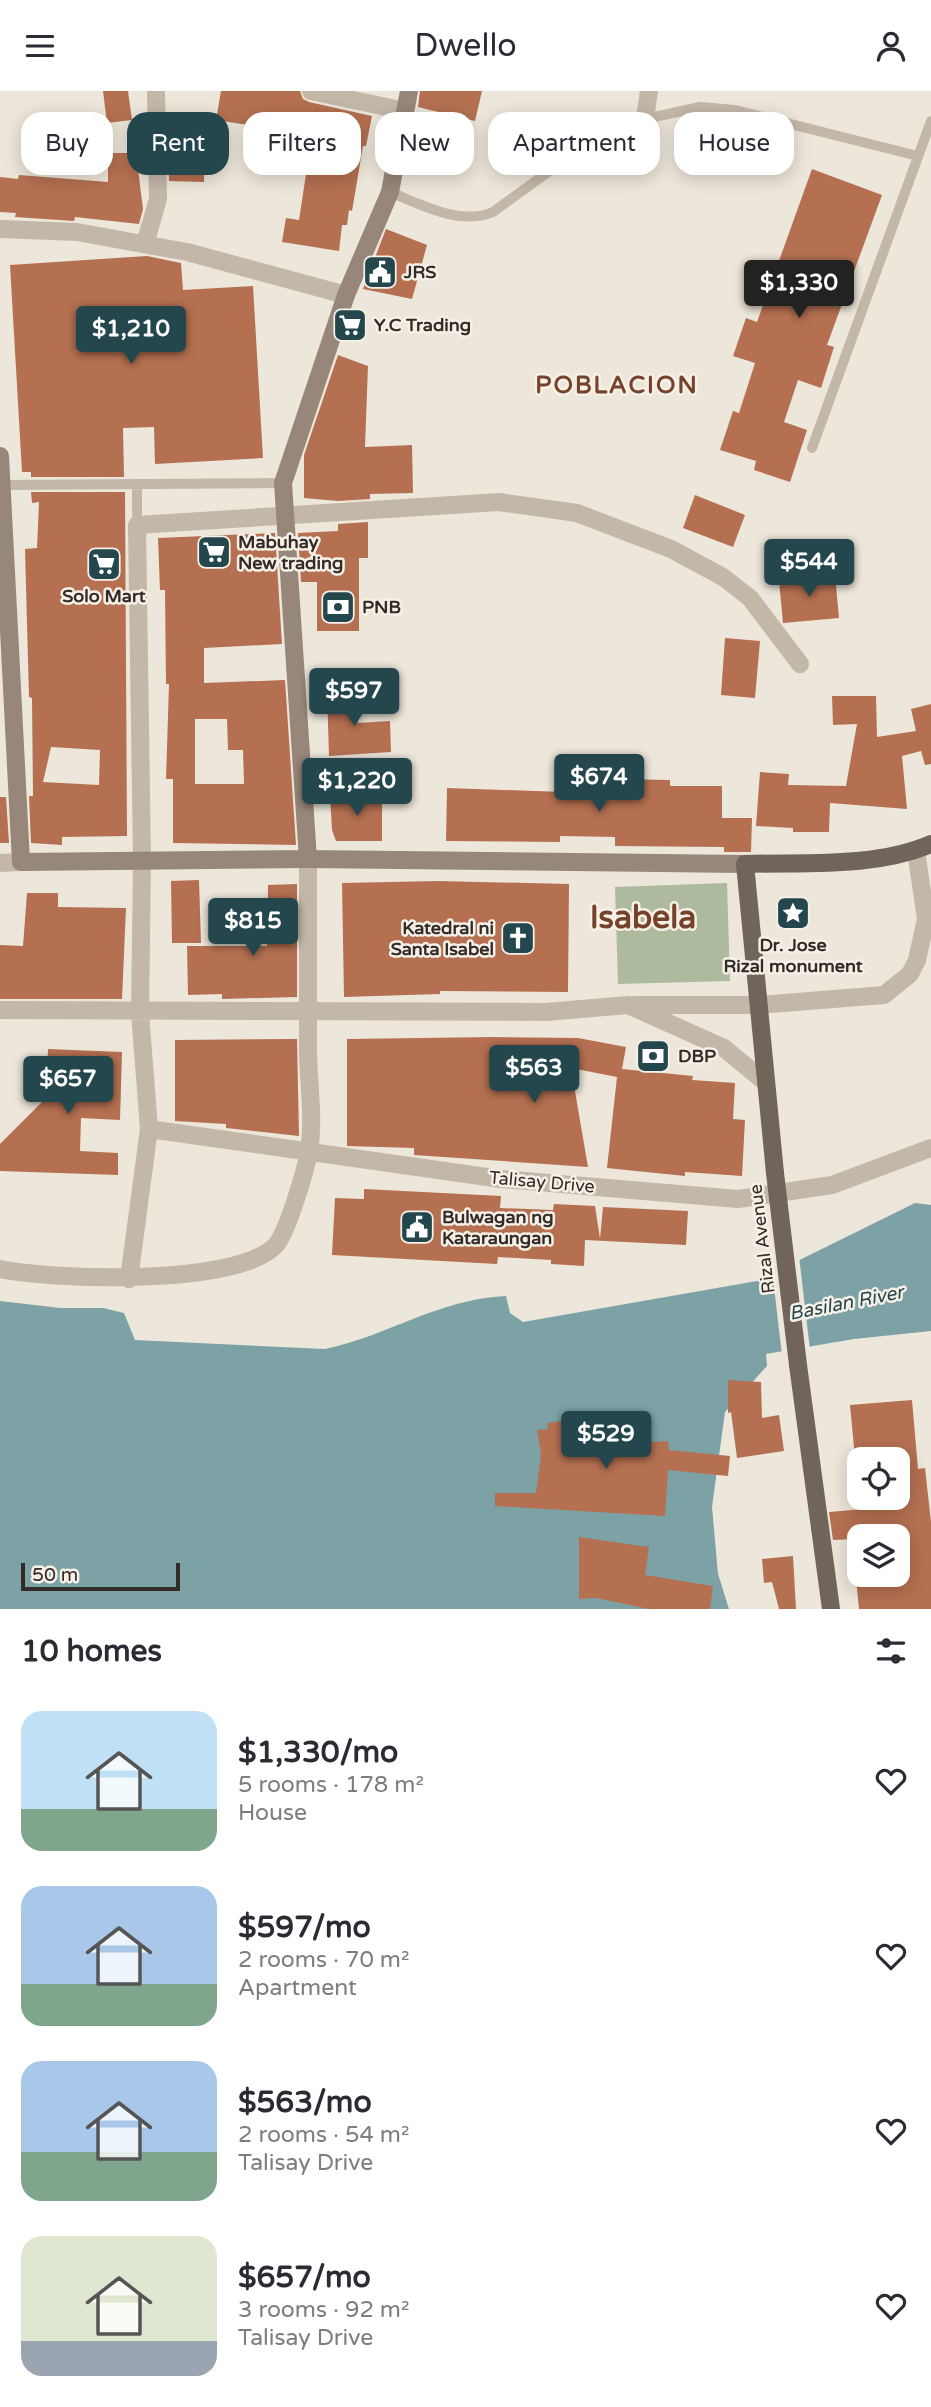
<!DOCTYPE html>
<html lang="en">
<head>
<meta charset="utf-8">
<style>
	body { margin:0; font-family:"Varela Round",sans-serif; background:#f2f2f3; color:#2b2b33; height:100vh; display:flex; flex-direction:column; font-size:26px; white-space:nowrap }
	* { box-sizing:border-box; margin:0 }
	p { font-size:23px; color:#7c7c81 }
	.icon { flex:none; width:38px; height:38px; fill:none; stroke:currentColor; stroke-width:2; stroke-linecap:round; stroke-linejoin:round }
	.map { position:relative; height:1518px; overflow:hidden }
	.panel { display:flex; flex-direction:column; background:#fff; flex:1 }
	.panel>* { flex:none }
	.top-card { position:absolute; left:21px; top:21px; width:889px; height:63px; display:flex; gap:14px }
	.controls { position:absolute; left:847px; top:1356px; display:grid; gap:14px }
	.controls a { display:grid; place-items:center; width:63px; height:63px; border-radius:14px; background:#fff; box-shadow:0 4px 18px #0003; font-size:35px }
	.scale { position:absolute; left:21px; bottom:18px; width:159px; box-sizing:border-box; padding-left:7px; border:4px solid #322b27; border-top:0; font-size:19px; line-height:24px; white-space:nowrap; color:#322b27; -webkit-text-stroke:5px #f6f0e6; paint-order:stroke }
	.price { position:absolute; translate:-50% -60px; padding:0 16px; border-radius:7px; background:#23474d; color:#fff; font-size:23px; line-height:46px; filter:drop-shadow(0 2px 4px #0008) }
	.price::after { content:''; position:absolute; left:50%; top:42px; width:21px; height:16px; margin-left:-10px; background:inherit; clip-path:polygon(0 0,100% 0,50% 100%) }
	.price.on { background:#222; color:#fff }
	ul { padding:0; list-style:none }
	li { display:flex; align-items:center; gap:21px; height:175px; padding:0 21px }
	li span { display:grid; place-items:center; flex:none; width:196px; height:140px; border-radius:21px; color:#555 }
	li>.icon { margin-inline-start:auto }
	span .icon { width:84px; height:84px; fill:#fffc; stroke-width:1 }
	li b { font-size:30px }
	h2 { display:flex; justify-content:space-between; align-items:center; height:84px; padding:0 21px; font-size:30px }
	.tag { padding:0 24px; border-radius:21px; background:#fff; box-shadow:0 4px 18px #0003; font-size:24px; line-height:63px }
	.tag.on { background:#23474d; color:#fff }
	header { display:flex; justify-content:space-between; align-items:center; height:91px; padding:0 21px; background:#fff; font-size:32px; font-weight:600 }
	.map>svg:first-child { display:block }
	.green { fill:#aeba9d }
	.water { fill:#7da2a6 }
	.pier { fill:#ede6da }
	.building { fill:#b57051; fill-rule:evenodd }
	.lines { fill:none; stroke-linecap:round; stroke-linejoin:round }
	.lane { stroke:#c3b7a8; stroke-width:10 }
	.street { stroke:#c3b7a8; stroke-width:18 }
	.secondary { stroke:#97867a; stroke-width:18 }
	.primary { stroke:#71645a; stroke-width:18 }
	.primary-bridge { stroke:#71645a; stroke-width:18 }
	.labels { text-anchor:middle; stroke-width:5; stroke-linejoin:round; paint-order:stroke }
	.poi-label { font-size:18px; font-weight:bold; fill:#322b27; stroke:#f6f0e6; text-anchor:start }
	.street-label { font-size:18px; fill:#322b27; stroke:#f6f0e6 }
	.water-label { font-size:19px; font-style:italic; fill:#23474d; stroke:#f6f0e6 }
	.district-label { font-size:24px; font-weight:bold; letter-spacing:2px; fill:#75422c; stroke:#f6f0e6 }
	.town-label { font-size:32px; font-weight:bold; fill:#75422c; stroke:#f6f0e6 }
</style>
</head>
<body>
<header><svg class="icon" aria-label="menu" viewBox="0 0 24 24"><path d="M4 6h16M4 12h16M4 18h16"/></svg>Dwello<svg class="icon" aria-label="person" viewBox="0 0 24 24"><circle cx="12" cy="8" r="4"/><path d="M4 21q1-7 8-7t8 7"/></svg></header>
<div class="map">
<svg width="931" height="1518" viewBox="0 0 931 1518">
	<rect width="100%" height="100%" fill="#ede6da"/>
	<path class="green" d="M 727,792 L 730,890 L 618,893 L 615,796 Z"/>
	<path class="water" d="M 915,1112 L 931,1114 L 931,1240 L 854,1248 L 766,1263 L 767,1275 L 725,1321 L 712,1416 L 718,1483 L 729,1518 L 0,1518 L 0,1210 L 60,1217 L 103,1217 L 124,1222 L 135,1249 L 325,1258 C 388,1245 438,1208 506,1205 L 510,1222 L 523,1231 L 757,1190 Z"/>
	<path class="pier" d="M 799,1165 L 810,1259 L 782,1264 L 772,1179 Z"/>
	<path class="building" d="M 103,0 L 128,0 L 132,29 L 107,32 Z
		M 221,0 L 300,0 L 303,8 L 309,11 L 372,25 L 366,55 L 363,55 L 352,120 L 349,119 L 347,134 L 342,134 L 339,160 L 282,151 L 286,127 L 299,129 L 312,44 L 216,29 Z
		M 420,0 L 482,0 L 475,30 L 418,16 Z
		M 168,55 L 205,56 L 204,91 L 169,90 Z
		M 108,62 L 136,62 L 143,118 L 139,133 L 75,126 L 74,130 L 15,126 L 16,122 L 0,121 L 0,86 L 18,88 L 19,84 L 108,91 Z
		M 812,78 L 882,104 L 827,254 L 834,256 L 821,297 L 798,289 L 784,331 L 807,339 L 790,391 L 754,379 L 756,370 L 720,359 L 733,320 L 739,322 L 755,272 L 733,265 L 746,227 L 757,231 Z
		M 386,138 L 427,154 L 412,208 L 363,198 Z
		M 147,165 L 181,172 L 183,199 L 253,195 L 263,367 L 155,373 L 154,336 L 123,337 L 124,386 L 31,386 L 31,381 L 22,381 L 10,174 Z
		M 338,264 L 368,275 L 365,356 L 412,354 L 413,402 L 370,403 L 370,408 L 338,410 L 304,407 L 304,364 Z
		M 31,401 L 125,401 L 127,745 L 62,746 L 62,754 L 31,752 L 29,705 L 33,705 L 32,607 L 29,606 L 25,458 L 37,457 L 39,411 L 32,412 ZM 51,656 L 100,659 L 99,694 L 43,691 Z
		M 695,404 L 745,424 L 733,456 L 683,437 Z
		M 368,431 L 368,467 L 359,467 L 359,540 L 317,540 L 317,491 L 301,491 L 298,442 L 338,440 L 338,433 Z
		M 275,442 L 282,553 L 204,557 L 204,592 L 285,589 L 296,754 L 173,752 L 173,688 L 166,688 L 169,593 L 166,593 L 165,499 L 160,499 L 158,447 ZM 195,628 L 227,628 L 228,659 L 243,659 L 244,693 L 195,693 Z
		M 835,484 L 839,527 L 783,532 L 779,490 Z
		M 725,547 L 760,550 L 755,607 L 721,604 Z
		M 327,599 L 358,600 L 358,632 L 390,630 L 391,661 L 329,665 Z
		M 832,605 L 876,605 L 877,646 L 916,640 L 911,618 L 931,613 L 931,673 L 925,674 L 921,660 L 902,665 L 907,718 L 830,712 L 829,741 L 793,741 L 793,737 L 756,735 L 760,681 L 789,683 L 788,694 L 846,695 L 857,633 L 833,634 Z
		M 564,679 L 613,680 L 612,688 L 670,689 L 670,695 L 722,695 L 722,727 L 752,727 L 751,761 L 724,761 L 724,756 L 615,755 L 615,746 L 560,745 L 560,751 L 446,750 L 447,697 L 563,701 Z
		M 330,704 L 382,707 L 382,750 L 336,750 L 332,739 Z
		M 0,706 L 6,706 L 9,752 L 0,752 Z
		M 199,789 L 201,852 L 172,852 L 171,790 Z
		M 438,790 L 569,793 L 568,901 L 440,900 L 440,903 L 344,906 L 342,792 Z
		M 297,793 L 297,906 L 222,908 L 222,903 L 188,904 L 187,855 L 267,855 L 268,794 Z
		M 27,802 L 58,802 L 58,816 L 126,817 L 122,908 L 0,908 L 0,854 L 23,855 Z
		M 494,946 L 578,947 L 626,956 L 622,978 L 693,985 L 692,989 L 735,992 L 733,1028 L 745,1029 L 742,1085 L 685,1081 L 685,1085 L 607,1077 L 617,986 L 571,977 L 588,1076 L 414,1064 L 414,1057 L 347,1055 L 347,948 Z
		M 297,948 L 299,1045 L 226,1037 L 226,1033 L 175,1030 L 175,949 Z
		M 48,958 L 122,961 L 120,1029 L 81,1027 L 80,1060 L 118,1062 L 118,1084 L 0,1080 L 0,1053 L 46,1007 Z
		M 364,1098 L 501,1105 L 500,1117 L 553,1119 L 554,1113 L 595,1115 L 600,1148 L 603,1116 L 688,1120 L 686,1154 L 585,1149 L 584,1175 L 551,1173 L 551,1169 L 498,1166 L 497,1173 L 332,1164 L 335,1107 L 364,1108 Z
		M 728,1289 L 761,1291 L 762,1327 L 779,1324 L 784,1360 L 737,1367 L 731,1321 L 728,1322 Z
		M 912,1309 L 918,1378 L 925,1377 L 931,1431 L 931,1518 L 859,1518 L 856,1487 L 898,1484 L 898,1446 L 833,1449 L 829,1421 L 876,1417 L 875,1407 L 898,1407 L 898,1364 L 855,1367 L 850,1314 Z
		M 586,1326 L 588,1339 L 635,1334 L 636,1352 L 668,1350 L 669,1359 L 730,1365 L 728,1385 L 668,1379 L 665,1425 L 495,1415 L 495,1402 L 536,1402 L 541,1363 L 537,1339 L 548,1338 L 547,1332 Z
		M 579,1446 L 649,1456 L 645,1484 L 713,1495 L 710,1518 L 649,1518 L 596,1507 L 579,1508 Z
		M 793,1465 L 796,1518 L 779,1518 L 772,1491 L 764,1492 L 762,1468 Z"/>
	<g class="lines">
		<path class="lane" d="M 390,101 C 422,114 460,135 493,121 L 584,55 L 645,28 L 700,16 L 735,19 L 918,65
			M 812,357 L 931,30
			M 137,393 L 137,434
			M 4,394 L 283,392"/>
		<path class="street" d="M 311,0 L 405,20
			M 645,28 L 649,0
			M 0,138 L 77,141 L 187,161 L 346,204
			M 145,153 L 158,108 L 156,0
			M 0,772 L 21,771
			M 635,914 L 758,914 L 884,904 L 910,883 L 917,869 L 926,828 L 916,760
			M 0,919 L 546,921 L 628,914 L 724,957 L 765,991
			M 149,1038 L 501,1088 L 738,1108 L 832,1094 L 931,1057
			M 0,1178 C 56,1189 235,1195 275,1155 C 287,1143 306,1078 309,1060 C 314,1030 309,995 308,964 C 308,899 308,833 308,768
			M 129,1188 L 149,1038 L 140,922 L 142,769 L 137,434 L 499,411 L 577,422 L 671,458 L 723,486 L 750,507 L 800,573"/>
		<path class="secondary" d="M 0,365 L 21,771 L 308,768 L 745,773
			M 308,768 L 283,392 L 346,204 L 390,101 L 409,0"/>
		<path class="primary" d="M 775,1082 L 745,773 C 805,771 875,777 931,753
			M 798,1274 L 831,1518"/>
		<path class="primary-bridge" d="M 775,1082 L 798,1274"/>
	</g>
	<defs>
		<g id="civic-square" transform="scale(1.75)"><rect x="-9" y="-9" width="18" height="18" rx="4" fill="#23474d" stroke="#f6f0e6"/><path d="M-.6-6.5H3V-4.5H.6V-3L4-1V1h2V6H-6V1h2V-1L-.6-3ZM-1.2 2.5V6h2.4V2.5Z" fill="#fff"/></g>
		<g id="supermarket-square" transform="scale(1.75)"><rect x="-9" y="-9" width="18" height="18" rx="4" fill="#23474d" stroke="#f6f0e6"/><path d="M-6-5.5h2.5l.6 2H6L4.5 2H-2.5L-4.4-4H-6ZM-1.5 3.2a1.3 1.3 0 1 0 .1 0ZM3 3.2a1.3 1.3 0 1 0 .1 0Z" fill="#fff"/></g>
		<g id="bank-square" transform="scale(1.75)"><rect x="-9" y="-9" width="18" height="18" rx="4" fill="#23474d" stroke="#f6f0e6"/><path d="M-6-4H6V4H-6ZM0-2.3a2.3 2.3 0 1 0 0 4.6a2.3 2.3 0 1 0 0-4.6Z" fill="#fff"/></g>
		<g id="sight-square" transform="scale(1.75)"><rect x="-9" y="-9" width="18" height="18" rx="4" fill="#23474d" stroke="#f6f0e6"/><path d="M0-6L1.8-2.2L6-1.7L2.9 1.2L3.7 5.4L0 3.3L-3.7 5.4L-2.9 1.2L-6-1.7L-1.8-2.2Z" fill="#fff"/></g>
		<g id="church-square" transform="scale(1.75)"><rect x="-9" y="-9" width="18" height="18" rx="4" fill="#23474d" stroke="#f6f0e6"/><path d="M-1.2-6h2.4v3.5h3.3v2.4h-3.3V6h-2.4V-.1h-3.3v-2.4h3.3Z" fill="#fff"/></g>
	</defs>
	<g fill-rule="evenodd">
		<use href="#civic-square" x="380" y="181"/>
		<use href="#supermarket-square" x="350" y="234"/>
		<use href="#supermarket-square" x="214" y="461"/>
		<use href="#supermarket-square" x="104" y="473"/>
		<use href="#bank-square" x="338" y="516"/>
		<use href="#sight-square" x="793" y="822"/>
		<use href="#church-square" x="518" y="847"/>
		<use href="#bank-square" x="653" y="965"/>
		<use href="#civic-square" x="417" y="1136"/>
	</g>
	<g class="labels">
		<g class="poi-label">
			<text x="404" y="187">JRS</text>
			<text x="374" y="240">Y.C Trading</text>
			<text x="238" y="457">Mabuhay<tspan x="238" dy="21">New trading</tspan></text>
			<text x="104" y="511" text-anchor="middle">Solo Mart</text>
			<text x="362" y="522">PNB</text>
			<text x="494" y="843" text-anchor="end">Katedral ni<tspan x="494" dy="21">Santa Isabel</tspan></text>
			<text x="793" y="860" text-anchor="middle">Dr. Jose<tspan x="793" dy="21">Rizal monument</tspan></text>
			<text x="678" y="971">DBP</text>
			<text x="442" y="1132">Bulwagan ng<tspan x="442" dy="21">Kataraungan</tspan></text>
		</g>
		<g class="street-label">
			<text transform="translate(542 1091) rotate(5)" y="6">Talisay Drive</text>
			<text transform="translate(762 1148) rotate(-97)" y="6">Rizal Avenue</text>
		</g>
		<g class="water-label">
			<text transform="translate(846 1211) rotate(-11)" y="7">Basilan River</text>
		</g>
		<g class="district-label">
			<text x="617" y="302">POBLACION</text>
		</g>
		<g class="town-label">
			<text x="643" y="837">Isabela</text>
		</g>
	</g>
</svg>
<div class="controls">
<a><svg class="icon" aria-label="locate" viewBox="0 0 24 24"><circle cx="12" cy="12" r="6"/><path d="M12 2v4M12 18v4M2 12h4M18 12h4"/></svg></a>
<a><svg class="icon" aria-label="layers" viewBox="0 0 24 24"><path d="M12 4l9 5-9 5-9-5zM3 14l9 5 9-5"/></svg></a>
</div>
<div class="scale">50 m</div>
<b class="price on" style="left:799px;top:229px">$1,330</b>
<b class="price" style="left:131px;top:275px">$1,210</b>
<b class="price" style="left:809px;top:508px">$544</b>
<b class="price" style="left:354px;top:637px">$597</b>
<b class="price" style="left:599px;top:723px">$674</b>
<b class="price" style="left:357px;top:727px">$1,220</b>
<b class="price" style="left:253px;top:867px">$815</b>
<b class="price" style="left:534px;top:1014px">$563</b>
<b class="price" style="left:68px;top:1025px">$657</b>
<b class="price" style="left:606px;top:1380px">$529</b>
<div class="top-card">
<a class="tag">Buy</a>
<a class="tag on">Rent</a>
<a class="tag">Filters</a>
<a class="tag">New</a>
<a class="tag">Apartment</a>
<a class="tag">House</a>
</div>
</div>
<section class="panel">
<h2>10 homes<svg class="icon" aria-label="filters" viewBox="0 0 24 24"><path d="M4 7h16M4 17h16"/><circle cx="9" cy="7" r="2"/><circle cx="15" cy="17" r="2"/></svg></h2>
<ul>
<li><span style="background:linear-gradient(#bfe0f5 70%,#7fa58c 0)"><svg class="icon" aria-label="home" viewBox="0 0 24 24"><path d="M3 11l9-7 9 7M6 9v11h12V9"/></svg></span><div><b>$1,330/mo</b><p>5 rooms · 178 m²</p><p>House</p></div><svg class="icon" aria-label="heart" viewBox="0 0 24 24"><path d="M12 20l-8-8c-3-5 5-10 8-4 3-6 11-1 8 4z"/></svg></li>
<li><span style="background:linear-gradient(#a9c7e8 70%,#7fa58c 0)"><svg class="icon" aria-label="home" viewBox="0 0 24 24"><path d="M3 11l9-7 9 7M6 9v11h12V9"/></svg></span><div><b>$597/mo</b><p>2 rooms · 70 m²</p><p>Apartment</p></div><svg class="icon" aria-label="heart" viewBox="0 0 24 24"><path d="M12 20l-8-8c-3-5 5-10 8-4 3-6 11-1 8 4z"/></svg></li>
<li><span style="background:linear-gradient(#a9c7e8 65%,#7fa58c 0)"><svg class="icon" aria-label="home" viewBox="0 0 24 24"><path d="M3 11l9-7 9 7M6 9v11h12V9"/></svg></span><div><b>$563/mo</b><p>2 rooms · 54 m²</p><p>Talisay Drive</p></div><svg class="icon" aria-label="heart" viewBox="0 0 24 24"><path d="M12 20l-8-8c-3-5 5-10 8-4 3-6 11-1 8 4z"/></svg></li>
<li><span style="background:linear-gradient(#dfe7d0 75%,#9aa5b1 0)"><svg class="icon" aria-label="home" viewBox="0 0 24 24"><path d="M3 11l9-7 9 7M6 9v11h12V9"/></svg></span><div><b>$657/mo</b><p>3 rooms · 92 m²</p><p>Talisay Drive</p></div><svg class="icon" aria-label="heart" viewBox="0 0 24 24"><path d="M12 20l-8-8c-3-5 5-10 8-4 3-6 11-1 8 4z"/></svg></li>
</ul>
</section>
</body>
</html>
